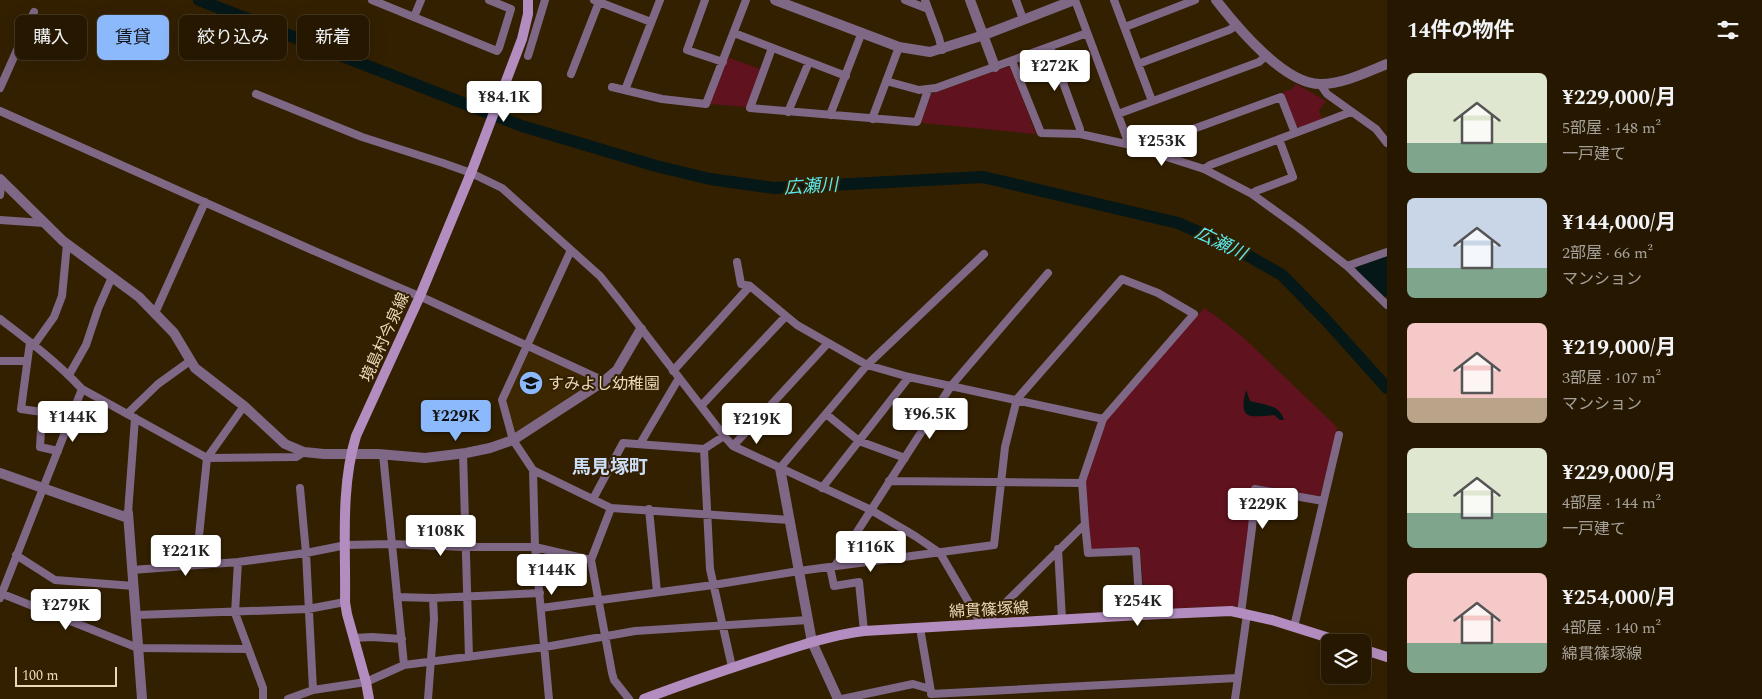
<!DOCTYPE html>
<html lang="ja">
<head>
<meta charset="utf-8">
<style>
	body { margin:0; font-family:Spectral,"Noto Sans JP",serif; background:#2e210a; color:#f1f3f6; height:100vh; display:flex; flex-direction:column; font-size:19px; white-space:nowrap }
	* { box-sizing:border-box; margin:0 }
	p { font-size:16px; color:#a4a099 }
	.icon { flex:none; width:28px; height:28px; fill:none; stroke:currentColor; stroke-width:2; stroke-linecap:round; stroke-linejoin:round }
	.map { position:relative; flex:1; overflow:hidden }
	.side { display:flex; flex-direction:column; background:#261800; width:375px }
	.side>* { flex:none }
	.banner { position:absolute; left:15px; top:15px; width:475px; height:45px; display:flex; gap:10px }
	.buttons { position:absolute; left:1321px; top:634px; display:grid; gap:10px }
	.buttons a { display:grid; place-items:center; width:50px; height:50px; border-radius:8px; background:#261800; box-shadow:0 5px 20px #0002,0 0 0 1px #423722; font-size:25px }
	.scale { position:absolute; left:15px; bottom:12px; width:102px; box-sizing:border-box; padding-left:5px; border:2px solid #ecd8b9; border-top:0; font-size:14px; line-height:18px; white-space:nowrap; color:#ecd8b9; -webkit-text-stroke:4px #332000; paint-order:stroke }
	.price { position:absolute; translate:-50% -42px; padding:0 11px; border-radius:5px; background:#fff; color:#222; font-size:16px; line-height:32px; filter:drop-shadow(0 1px 2px #0008) }
	.price::after { content:''; position:absolute; left:50%; top:30px; width:15px; height:11px; margin-left:-8px; background:inherit; clip-path:polygon(0 0,100% 0,50% 100%) }
	.price.selected { background:#8cb9fc; color:#111 }
	ul { padding:0; list-style:none }
	li { display:flex; align-items:center; gap:15px; height:125px; padding:0 20px }
	li span { display:grid; place-items:center; flex:none; width:140px; height:100px; border-radius:8px; color:#555 }
	li>.icon { margin-inline-start:auto }
	span .icon { width:60px; height:60px; fill:#fffc; stroke-width:1 }
	li b { font-size:21px }
	h2 { display:flex; justify-content:space-between; align-items:center; height:60px; padding:0 20px; font-size:21px }
	.pill { padding:0 18px; border-radius:8px; background:#261800; box-shadow:0 5px 20px #0002,0 0 0 1px #423722; font-size:18px; line-height:45px }
	.pill.selected { background:#8cb9fc; color:#111 }
	main { display:flex; flex:1; min-height:0 }
	.map>svg:first-child { display:block }
	.built { fill:#3c2700 }
	.green { fill:#60121e }
	.water { fill:#051717 }
	.lines { fill:none; stroke-linecap:round; stroke-linejoin:round }
	.river { stroke:#051717; stroke-width:12 }
	.minor { stroke:#7f6786; stroke-width:8 }
	.tertiary { stroke:#7f6786; stroke-width:10 }
	.secondary { stroke:#b38dbf; stroke-width:10 }
	.labels { text-anchor:middle; stroke-width:4; stroke-linejoin:round; paint-order:stroke }
	.street-label { font-size:16px; fill:#ecd8b9; stroke:#332000 }
	.poi-label { font-size:16px; fill:#ecd8b9; stroke:#332000; text-anchor:start }
	.water-label { font-size:18px; font-style:italic; fill:#59e9ed; stroke:#332000 }
	.quarter-label { font-size:19px; font-weight:bold; fill:#cddef8; stroke:#332000 }
</style>
</head>
<body>
<main>
<div class="map">
<svg width="1387" height="699" viewBox="0 0 1387 699">
	<rect width="100%" height="100%" fill="#332000"/>
	<path class="built" d="M 527,351 L 599,381 L 515,434 L 505,400 Z"/>
	<path class="green" d="M 730,58 L 760,69 L 760,72 L 748,107 L 710,104 L 727,59 Z
		M 1007,67 L 1011,68 L 1036,134 L 923,123 L 921,122 L 931,94 Z
		M 1296,84 L 1326,101 L 1319,111 L 1322,119 L 1299,127 L 1295,126 L 1283,92 L 1292,89 Z
		M 1204,308 L 1216,316 L 1245,339 L 1337,427 L 1336,438 L 1320,496 L 1254,485 L 1239,606 L 1146,609 L 1145,607 L 1140,547 L 1090,550 L 1085,481 L 1107,418 Z"/>
	<path class="water" d="M 1387,255 L 1387,295 L 1384,298 L 1356,271 L 1357,266 Z
		M 1246,390 L 1250,401 C 1264,405 1279,404 1284,420 L 1280,420 L 1274,415 C 1250,417 1238,421 1246,390 Z"/>
	<g class="lines">
		<path class="river" d="M 199,0 L 522,126 L 656,166 L 710,179 L 774,188 L 983,177 L 1178,223 L 1233,247 L 1282,275 L 1326,320 L 1387,388"/>
		<path class="minor" d="M 372,0 L 497,51 L 499,48 L 511,9 L 489,0
			M 705,0 L 687,50 L 723,62
			M 905,0 L 928,9
			M 925,0 L 939,38 L 942,50
			M 1016,0 L 1023,19
			M 1075,0 L 1127,139 L 1126,144
			M 1114,0 L 1152,101
			M 599,2 L 651,22
			M 414,17 L 421,0
			M 1125,27 L 1195,0
			M 734,33 L 846,76
			M 1050,47 L 1080,129 L 1080,134
			M 772,48 L 750,108 L 917,122 L 928,90
			M 528,56 L 545,0
			M 1012,61 L 1041,133 L 1080,134 L 1126,144 L 1204,169 L 1252,194 L 1299,228 L 1347,266 L 1387,305
			M 1138,64 L 1229,30 L 1236,26
			M 571,74 L 599,2 L 594,0
			M 886,81 L 919,90 L 936,88 L 1087,33
			M 1320,84 L 1327,94 L 1376,129 L 1387,143
			M 612,87 L 662,99 L 706,104 L 746,0
			M 0,88 L 34,12
			M 625,90 L 660,0
			M 256,94 L 362,137 L 443,163 L 471,173 L 502,188 L 600,276 L 620,301 L 724,436 L 733,446 L 871,510 L 915,536 L 940,553 L 979,620 L 984,624 L 1085,524 L 1082,481 L 1103,419 L 1194,314 L 1158,293 L 1122,279 L 1017,399 L 1005,447 L 994,545 L 799,571 L 713,585 L 541,608
			M 0,111 L 312,250 L 428,300 L 604,381
			M 788,112 L 809,62
			M 1118,114 L 1259,62 L 1267,55
			M 830,115 L 862,32
			M 872,119 L 899,47
			M 1147,149 L 1152,144 L 1281,97 L 1295,133
			M 1204,169 L 1210,165 L 1351,112
			M 1252,194 L 1256,191 L 1293,177 L 1279,139
			M 0,195 L 2,180
			M 0,220 L 44,223
			M 571,250 L 502,400 L 513,440 L 533,470 L 611,508 L 790,520
			M 737,262 L 741,284 L 750,286 L 797,325 L 867,365 L 909,377 L 1103,419
			M 1347,266 L 1387,252
			M 155,313 L 205,202
			M 0,319 C 29,341 57,362 82,389 L 207,458 L 296,457 L 304,452
			M 30,342 L 21,409 L 42,412 L 40,447 L 58,451
			M 34,345 L 54,317 L 62,296 L 67,244
			M 0,361 L 27,361
			M 673,371 L 750,286
			M 69,375 L 86,345 L 98,309 L 112,277
			M 701,406 L 785,317
			M 127,414 L 158,384 L 190,361
			M 826,414 L 859,441 L 905,458
			M 724,436 L 704,449 L 710,569 L 732,667
			M 640,444 L 679,378
			M 733,446 L 828,343
			M 463,453 L 469,657
			M 383,454 L 404,665
			M 780,468 L 867,365 L 984,254
			M 533,470 L 535,547 L 549,699
			M 889,481 L 1082,483
			M 300,488 L 306,553 L 313,690
			M 822,488 L 909,377
			M 593,499 L 623,443 L 704,449
			M 649,509 L 657,592
			M 128,513 L 135,418
			M 1085,524 L 1088,553 L 1136,551 L 1140,615
			M 1058,549 L 1062,619
			M 16,555 L 55,580 L 134,586
			M 591,560 L 611,508
			M 238,562 L 235,613 L 263,688 L 263,699
			M 196,565 L 207,458 L 244,406
			M 835,566 L 951,386 L 1048,273
			M 830,567 L 834,586 L 859,582 L 864,631
			M 132,570 L 238,562 L 306,553 L 346,545 L 392,544 L 465,547 L 535,547 L 591,560 L 612,673 L 614,680 L 629,699
			M 0,593 L 138,648 L 248,649
			M 397,597 L 433,598 L 540,593
			M 0,598 L 82,389
			M 1241,613 L 1252,528 L 1255,489 L 1323,501
			M 136,615 L 308,609 L 345,602
			M 1294,627 L 1339,435
			M 920,628 L 931,692
			M 353,638 L 372,637 L 402,639
			M 931,694 L 1237,678
			M 288,699 L 313,690 L 366,682 L 404,665 L 545,647 L 635,631 L 808,620
			M 428,699 L 434,619 L 433,598
			M 842,699 L 913,684 L 930,689
			M 1235,699 L 1247,614"/>
		<path class="tertiary" d="M 775,0 L 899,47 L 930,52 L 984,35 L 1074,0
			M 970,0 L 995,67
			M 1216,0 C 1237,27 1285,85 1321,84 C 1343,84 1367,72 1387,64
			M 0,179 L 63,241 L 139,297 L 174,333 L 195,368 L 244,406 L 285,444 L 304,452 L 324,454 L 378,454 L 425,458 L 466,453 L 490,448 L 513,440 L 604,381 L 617,370 L 641,329
			M 780,468 L 812,642 L 838,699
			M 0,473 L 128,518
			M 128,513 L 142,699"/>
		<path class="secondary" d="M 1362,649 L 1387,657
			M 369,699 L 366,682 L 347,614 L 345,602 C 346,547 340,489 356,436 L 420,296 L 471,173 L 522,39 L 528,14 L 528,0
			M 644,699 C 686,683 728,669 771,655 C 802,645 832,635 864,631 L 1140,615 L 1231,611 L 1272,620 L 1342,642"/>
	</g>
	<defs>
		<g id="school-disc" transform="scale(1.25)"><circle r="9.5" fill="#8cb9fc" stroke="#332000"/><path d="M0-5L7-2L0 1L-7-2ZM-4 1L0 2.5L4 1V4Q0 6-4 4Z" fill="#111"/></g>
	</defs>
	<g fill-rule="evenodd">
		<use href="#school-disc" x="531" y="383"/>
	</g>
	<g class="labels">
		<g class="street-label">
			<text transform="translate(384 337) rotate(-66)" y="6">境島村今泉線</text>
			<text transform="translate(989 609) rotate(-3)" y="6">綿貫篠塚線</text>
		</g>
		<g class="poi-label">
			<text x="548" y="389">すみよし幼稚園</text>
		</g>
		<g class="water-label">
			<text transform="translate(811 186) rotate(-3)" y="6">広瀬川</text>
			<text transform="translate(1221 243) rotate(26)" y="6">広瀬川</text>
		</g>
		<g class="quarter-label">
			<text x="610" y="473">馬見塚町</text>
		</g>
	</g>
</svg>
<div class="buttons">
<a><svg class="icon" aria-label="layers" viewBox="0 0 24 24"><path d="M12 4l9 5-9 5-9-5zM3 14l9 5 9-5"/></svg></a>
</div>
<div class="scale">100 m</div>
<b class="price" style="left:1055px;top:92px">¥272K</b>
<b class="price" style="left:504px;top:123px">¥84.1K</b>
<b class="price" style="left:1162px;top:167px">¥253K</b>
<b class="price" style="left:930px;top:440px">¥96.5K</b>
<b class="price selected" style="left:456px;top:442px">¥229K</b>
<b class="price" style="left:73px;top:443px">¥144K</b>
<b class="price" style="left:757px;top:445px">¥219K</b>
<b class="price" style="left:1263px;top:530px">¥229K</b>
<b class="price" style="left:441px;top:557px">¥108K</b>
<b class="price" style="left:871px;top:573px">¥116K</b>
<b class="price" style="left:186px;top:577px">¥221K</b>
<b class="price" style="left:552px;top:596px">¥144K</b>
<b class="price" style="left:1138px;top:627px">¥254K</b>
<b class="price" style="left:66px;top:631px">¥279K</b>
<div class="banner">
<a class="pill">購入</a>
<a class="pill selected">賃貸</a>
<a class="pill">絞り込み</a>
<a class="pill">新着</a>
</div>
</div>
<section class="side">
<h2>14件の物件<svg class="icon" aria-label="filters" viewBox="0 0 24 24"><path d="M4 7h16M4 17h16"/><circle cx="9" cy="7" r="2"/><circle cx="15" cy="17" r="2"/></svg></h2>
<ul>
<li><span style="background:linear-gradient(#dfe7d0 70%,#7fa58c 0)"><svg class="icon" aria-label="home" viewBox="0 0 24 24"><path d="M3 11l9-7 9 7M6 9v11h12V9"/></svg></span><div><b>¥229,000/月</b><p>5部屋 · 148 m²</p><p>一戸建て</p></div></li>
<li><span style="background:linear-gradient(#c9d6e8 70%,#7fa58c 0)"><svg class="icon" aria-label="home" viewBox="0 0 24 24"><path d="M3 11l9-7 9 7M6 9v11h12V9"/></svg></span><div><b>¥144,000/月</b><p>2部屋 · 66 m²</p><p>マンション</p></div></li>
<li><span style="background:linear-gradient(#f6c9c9 75%,#b9a48a 0)"><svg class="icon" aria-label="home" viewBox="0 0 24 24"><path d="M3 11l9-7 9 7M6 9v11h12V9"/></svg></span><div><b>¥219,000/月</b><p>3部屋 · 107 m²</p><p>マンション</p></div></li>
<li><span style="background:linear-gradient(#dfe7d0 65%,#7fa58c 0)"><svg class="icon" aria-label="home" viewBox="0 0 24 24"><path d="M3 11l9-7 9 7M6 9v11h12V9"/></svg></span><div><b>¥229,000/月</b><p>4部屋 · 144 m²</p><p>一戸建て</p></div></li>
<li><span style="background:linear-gradient(#f6c9c9 70%,#7fa58c 0)"><svg class="icon" aria-label="home" viewBox="0 0 24 24"><path d="M3 11l9-7 9 7M6 9v11h12V9"/></svg></span><div><b>¥254,000/月</b><p>4部屋 · 140 m²</p><p>綿貫篠塚線</p></div></li>
</ul>
</section>
</main>
</body>
</html>
